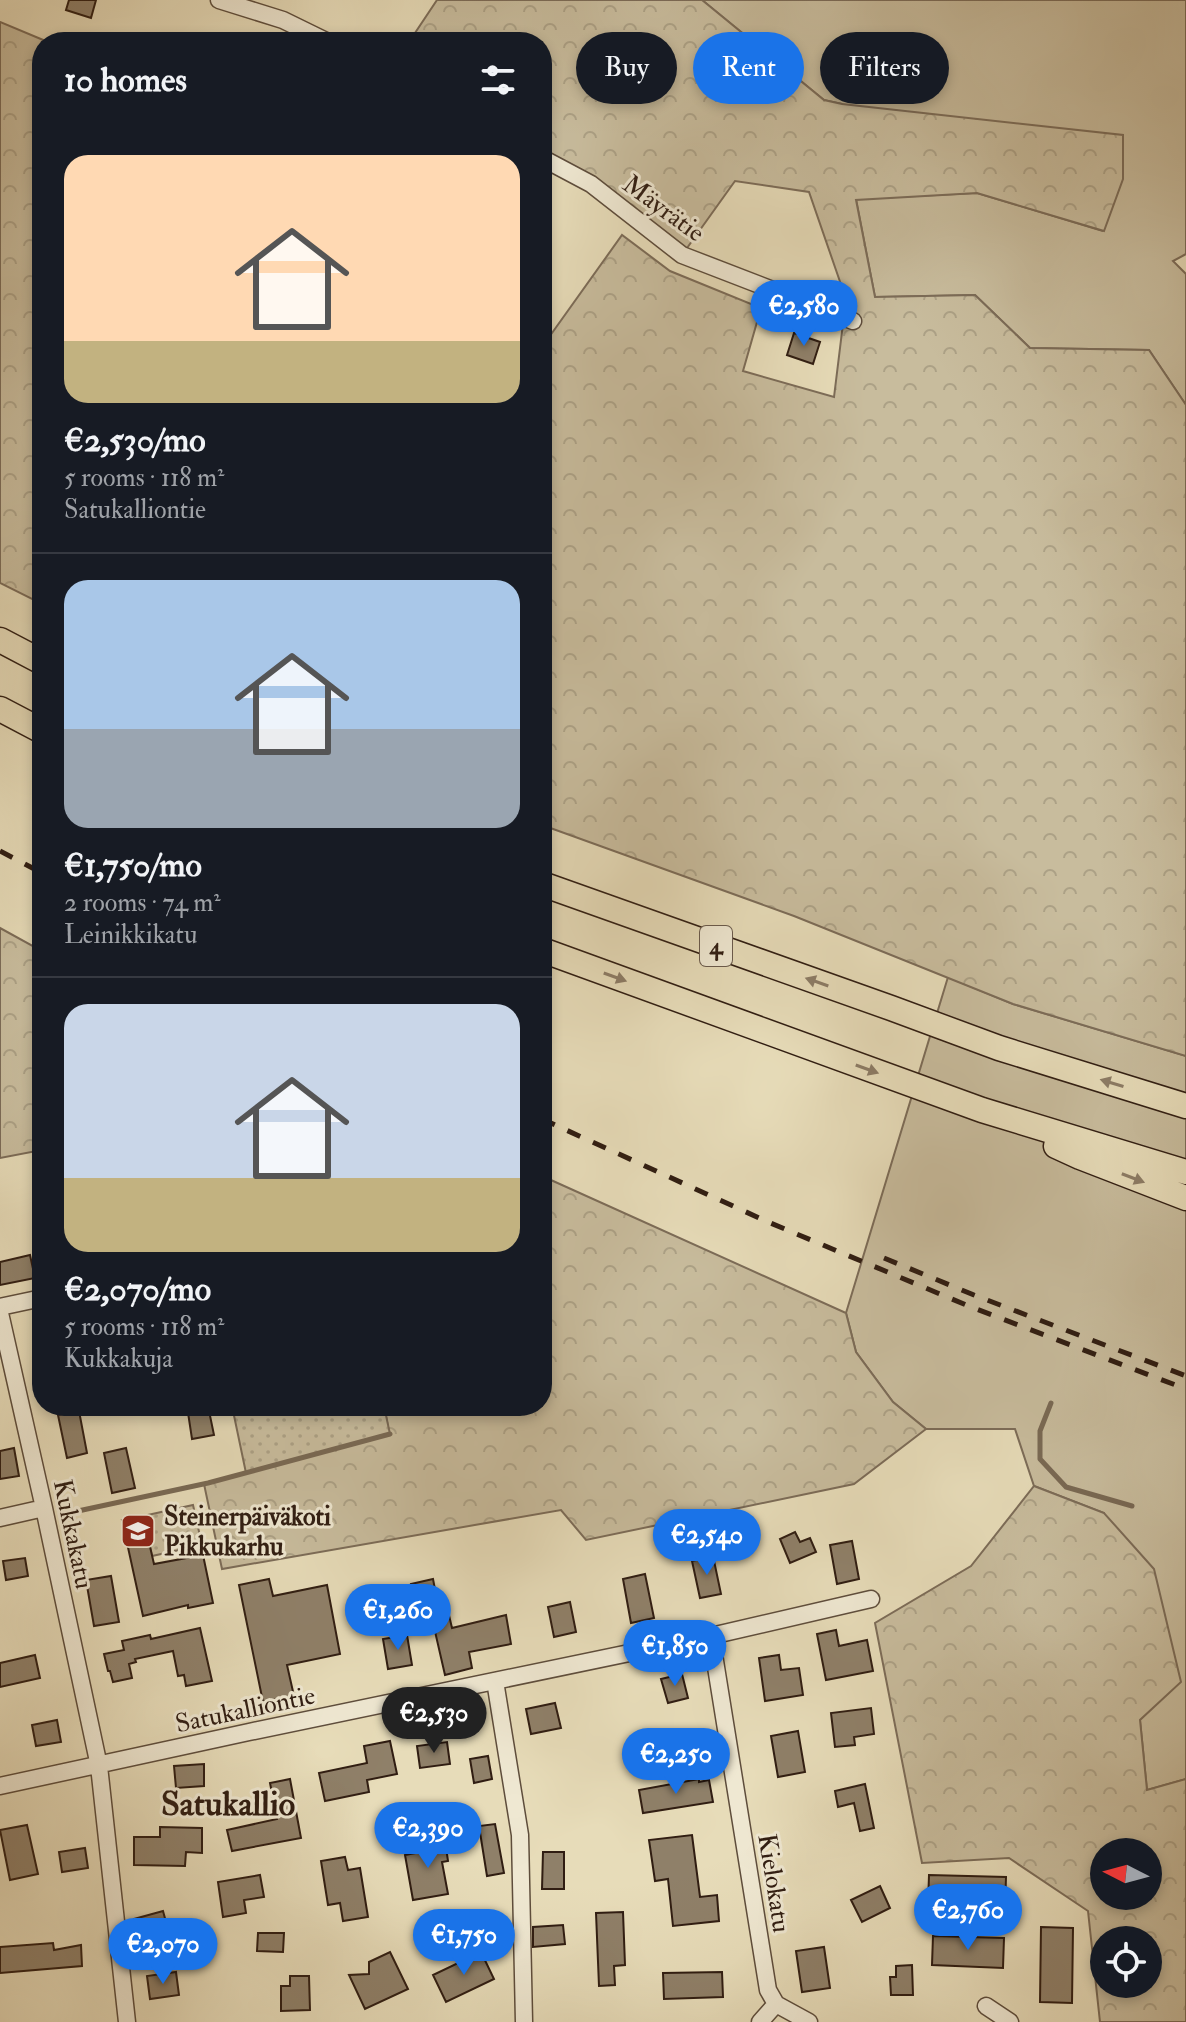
<!DOCTYPE html>
<html lang="en">
<head>
<meta charset="utf-8">
<style>
	body { margin:0; font-family:"IM FELL Double Pica",serif; background:#20242c; color:#f1f3f6; height:100vh; display:flex; flex-direction:column; font-size:30px; white-space:nowrap }
	* { box-sizing:border-box; margin:0 }
	p { font-size:26px; color:#9ea1a6 }
	.icon { flex:none; width:44px; height:44px; fill:none; stroke:currentColor; stroke-width:2; stroke-linecap:round; stroke-linejoin:round }
	.map { position:relative; flex:1; overflow:hidden }
	.drawer { position:absolute; left:32px; top:32px; width:520px; height:1384px; display:flex; flex-direction:column; background:#171b24; border-radius:32px; box-shadow:0 4px 12px #0003 }
	.drawer>* { flex:none }
	.top-card { position:absolute; left:576px; top:32px; width:490px; height:72px; display:flex; gap:16px }
	.needle { width:52px; rotate:276deg }
	.tools { position:absolute; left:1090px; top:1838px; display:grid; gap:16px }
	.tools a { display:grid; place-items:center; width:72px; height:72px; border-radius:50%; background:#171b24; box-shadow:0 4px 12px #0003; font-size:40px }
	.price { position:absolute; translate:-50% -68px; padding:0 18px; border-radius:28px; background:#1a73e8; color:#fff; font-size:26px; line-height:52px; filter:drop-shadow(0 2px 4px #0008) }
	.price::after { content:''; position:absolute; left:50%; top:48px; width:24px; height:18px; margin-left:-12px; background:inherit; clip-path:polygon(0 0,100% 0,50% 100%) }
	.price.active { background:#222; color:#fff }
	ul { padding:0; list-style:none }
	li { display:grid; align-content:center; gap:16px; height:424px; padding:0 32px }
	li+li { border-top:2px solid #363941 }
	li span { display:grid; place-items:center; height:248px; border-radius:24px; color:#555 }
	li>.icon { margin-inline-start:auto }
	span .icon { width:144px; height:144px; fill:#fffc; stroke-width:1 }
	li b { font-size:34px }
	h2 { display:flex; justify-content:space-between; align-items:center; height:96px; padding:0 32px; font-size:34px }
	.pill { padding:0 28px; border-radius:36px; background:#171b24; box-shadow:0 4px 12px #0003; font-size:28px; line-height:72px }
	.pill.active { background:#1a73e8; color:#fff }
	.map>svg:first-child { display:block }
	.green { fill:#c8bc9d; stroke:#7c6c58; stroke-width:2 }
	.forest { fill:url(#forest-crowns); stroke:#7c6c58; stroke-width:2; fill-rule:evenodd }
	.park { fill:url(#park-dots); stroke:#7c6c58; stroke-width:2 }
	.lines { fill:none; stroke-linecap:round; stroke-linejoin:round }
	.stream { stroke:#796954; stroke-width:5 }
	.building { fill:#8f8069; stroke:#301d12; stroke-width:2 }
	.minor-casing { stroke:#5e4d3c; stroke-width:19 }
	.highway-casing { stroke:#301d12; stroke-width:27 }
	.minor { stroke:#efe8d2; stroke-width:16 }
	.highway { stroke:#e7dcb9; stroke-width:24 }
	.rail { stroke:#301d12; stroke-width:5; stroke-dasharray:14 14; stroke-linecap:butt }
	.oneway { fill:#8c7c66 }
	.labels { text-anchor:middle; stroke-width:6; stroke-linejoin:round; paint-order:stroke }
	.shield { fill:#efe8d2; stroke:#695a4c; stroke-width:2 }
	.shield-label { font-size:24px; font-weight:bold; fill:#301d12 }
	.street-label { font-size:26px; fill:#301d12; stroke:#efe8d2 }
	.poi-label { font-size:26px; font-weight:bold; fill:#301d12; stroke:#efe8d2; text-anchor:start }
	.district-label { font-size:34px; font-weight:bold; fill:#301d12; stroke:#efe8d2 }
</style>
</head>
<body>
<div class="map">
<svg width="1186" height="2022" viewBox="0 0 1186 2022">
	<defs>
		<pattern id="forest-crowns" width="20" height="18" patternUnits="userSpaceOnUse" patternTransform="scale(2)"><rect width="20" height="18" fill="#c8bc9d"/><path d="M2 6a3 3 0 1 1 6 0M12 15a3 3 0 1 1 6 0" fill="none" stroke="#aca186"/></pattern>
		<pattern id="park-dots" width="8" height="8" patternUnits="userSpaceOnUse" patternTransform="scale(2)"><rect width="8" height="8" fill="#c8bc9d"/><path d="M2 2h.1M6 6h.1" fill="none" stroke="#aca186" stroke-width="1.8" stroke-linecap="round"/></pattern>
	</defs>
	<rect width="100%" height="100%" fill="#e7dcb9"/>
	<filter id="stains"><feTurbulence type="fractalNoise" baseFrequency=".0025" numOctaves="4"/><feColorMatrix values="0 0 0 0 .2 0 0 0 0 .09 0 0 0 0 .02 0 0 0 .5 -.17"/></filter>
	<radialGradient id="worn" r=".72"><stop offset=".6" stop-color="#630" stop-opacity="0"/><stop offset="1" stop-color="#630" stop-opacity=".3"/></radialGradient>
	<path class="green" d="M 702,0 L 1186,0 L 1186,254 L 1173,261 L 1186,274 L 1186,405 L 1149,350 L 1030,348 L 975,295 L 875,297 L 856,199 L 977,193 L 1103,231 L 842,104 L 824,100 Z
		M 948,977 L 1013,1004 L 1186,1056 L 1186,1779 L 1147,1790 L 1140,1720 L 1104,1513 L 1034,1486 L 1015,1429 L 926,1429 L 893,1402 L 856,1352 L 846,1313 Z"/>
	<path class="forest" d="M 437,0 L 702,0 L 824,100 L 842,104 L 1123,135 L 1123,179 L 1104,231 L 977,193 L 856,200 L 875,297 L 975,295 L 1030,348 L 1149,350 L 1186,405 L 1186,1056 L 1013,1004 L 794,916 L 542,825 L 542,347 L 622,235 L 670,271 L 761,308 L 743,371 L 834,397 L 846,299 L 809,192 L 735,181 L 682,255 L 542,158 L 542,42 L 409,42 Z
		M 0,22 L 48,42 L 42,42 L 42,604 L 0,583 Z
		M 0,928 L 42,951 L 42,1150 L 0,1158 Z
		M 542,1176 L 846,1313 L 856,1352 L 893,1402 L 926,1429 L 854,1484 L 586,1540 L 561,1510 L 222,1569 L 204,1484 L 389,1432 L 384,1406 L 542,1406 Z
		M 1034,1486 L 1104,1513 L 1154,1569 L 1181,1682 L 1140,1720 L 1147,1790 L 1186,1779 L 1186,2022 L 1100,2022 L 1088,1911 L 1009,1858 L 922,1863 L 875,1623 L 971,1566 ZM 1104,1852 L 1148,1852 L 1148,1896 L 1104,1896 ZM 1104,1940 L 1148,1940 L 1148,1984 L 1104,1984 Z"/>
	<path class="park" d="M 232,1406 L 384,1406 L 390,1434 L 246,1473 Z
		M 193,1505 L 202,1545 L 152,1556 L 143,1516 Z"/>
	<g class="lines">
		<path class="stream" d="M 1051,1403 L 1040,1431 L 1040,1459 L 1066,1487 L 1132,1506
			M 64,1514 L 208,1483 L 390,1434"/>
	</g>
	<path class="building" d="M 69,0 L 96,0 L 91,18 L 66,10 Z
		M 794,333 L 820,342 L 813,364 L 787,355 Z
		M 30,1255 L 35,1278 L 0,1285 L 0,1262 Z
		M 187,1406 L 208,1406 L 214,1435 L 192,1439 Z
		M 79,1411 L 87,1453 L 67,1458 L 58,1415 Z
		M 14,1448 L 19,1476 L 0,1479 L 0,1451 Z
		M 126,1448 L 135,1488 L 112,1493 L 104,1453 Z
		M 143,1516 L 154,1564 L 203,1555 L 213,1603 L 188,1608 L 188,1605 L 143,1616 L 122,1520 Z
		M 795,1532 L 800,1542 L 810,1538 L 816,1552 L 790,1563 L 780,1539 Z
		M 852,1541 L 859,1579 L 837,1584 L 830,1545 Z
		M 713,1556 L 721,1594 L 700,1598 L 692,1561 Z
		M 25,1558 L 28,1576 L 6,1580 L 3,1561 Z
		M 645,1574 L 654,1618 L 631,1623 L 623,1579 Z
		M 111,1576 L 119,1622 L 94,1626 L 86,1580 Z
		M 269,1579 L 273,1596 L 327,1585 L 340,1654 L 287,1665 L 294,1696 L 263,1702 L 239,1585 Z
		M 433,1579 L 437,1600 L 445,1598 L 452,1628 L 506,1615 L 511,1644 L 469,1652 L 472,1668 L 445,1675 L 434,1627 L 431,1628 L 429,1620 L 419,1622 L 411,1584 Z
		M 570,1602 L 576,1632 L 554,1637 L 548,1607 Z
		M 200,1628 L 212,1681 L 186,1686 L 184,1675 L 178,1676 L 173,1651 L 135,1659 L 136,1662 L 129,1664 L 132,1678 L 113,1682 L 110,1671 L 108,1671 L 104,1654 L 124,1650 L 122,1641 L 150,1635 L 151,1639 Z
		M 836,1630 L 839,1646 L 867,1640 L 873,1671 L 826,1680 L 817,1634 Z
		M 407,1635 L 412,1665 L 388,1669 L 383,1639 Z
		M 35,1655 L 40,1678 L 0,1687 L 0,1663 Z
		M 779,1655 L 781,1670 L 799,1668 L 803,1695 L 765,1701 L 759,1658 Z
		M 682,1674 L 688,1698 L 668,1703 L 661,1679 Z
		M 555,1703 L 561,1728 L 531,1734 L 526,1709 Z
		M 871,1708 L 874,1734 L 854,1737 L 855,1745 L 835,1747 L 831,1713 Z
		M 57,1720 L 61,1742 L 36,1746 L 32,1725 Z
		M 798,1731 L 805,1772 L 778,1777 L 771,1736 Z
		M 390,1741 L 397,1774 L 367,1780 L 369,1792 L 325,1801 L 319,1773 L 367,1763 L 364,1746 Z
		M 447,1742 L 450,1764 L 420,1768 L 417,1746 Z
		M 488,1756 L 492,1779 L 474,1783 L 470,1759 Z
		M 204,1764 L 204,1786 L 176,1788 L 174,1766 Z
		M 290,1779 L 301,1838 L 232,1851 L 227,1830 L 277,1819 L 270,1783 Z
		M 699,1779 L 699,1782 L 709,1780 L 713,1802 L 643,1813 L 639,1790 Z
		M 865,1784 L 874,1828 L 860,1831 L 854,1803 L 838,1807 L 835,1791 Z
		M 495,1824 L 504,1873 L 487,1876 L 479,1826 Z
		M 27,1825 L 38,1874 L 10,1880 L 0,1830 Z
		M 160,1827 L 202,1828 L 202,1853 L 186,1852 L 185,1866 L 134,1865 L 134,1837 L 160,1837 Z
		M 444,1834 L 448,1861 L 442,1862 L 448,1894 L 413,1900 L 405,1855 L 432,1850 L 430,1836 Z
		M 692,1835 L 700,1897 L 717,1895 L 719,1921 L 673,1926 L 668,1879 L 655,1881 L 649,1840 Z
		M 85,1848 L 88,1868 L 62,1872 L 59,1852 Z
		M 543,1852 L 564,1852 L 564,1889 L 542,1889 Z
		M 345,1857 L 348,1870 L 360,1868 L 368,1917 L 343,1921 L 340,1903 L 328,1905 L 321,1861 Z
		M 260,1875 L 264,1897 L 244,1900 L 246,1913 L 223,1917 L 218,1882 Z
		M 929,1875 L 1006,1877 L 1005,1908 L 928,1906 Z
		M 880,1886 L 890,1908 L 862,1922 L 851,1900 Z
		M 163,1911 L 169,1933 L 140,1941 L 134,1919 Z
		M 623,1912 L 625,1965 L 614,1966 L 615,1985 L 599,1986 L 596,1913 Z
		M 563,1925 L 565,1944 L 533,1947 L 533,1927 Z
		M 1041,1927 L 1073,1928 L 1072,2003 L 1040,2002 Z
		M 258,1933 L 284,1933 L 283,1952 L 257,1951 Z
		M 933,1936 L 1004,1938 L 1003,1968 L 932,1965 Z
		M 53,1943 L 54,1950 L 81,1945 L 82,1966 L 0,1973 L 0,1947 Z
		M 824,1947 L 830,1988 L 802,1992 L 796,1951 Z
		M 390,1952 L 408,1989 L 365,2009 L 349,1975 L 369,1974 L 369,1962 Z
		M 481,1952 L 494,1979 L 446,2002 L 433,1975 Z
		M 912,1965 L 913,1995 L 891,1995 L 890,1977 L 896,1977 L 896,1966 Z
		M 176,1972 L 179,1995 L 150,1999 L 147,1976 Z
		M 722,1972 L 723,1997 L 664,1999 L 663,1973 Z
		M 290,1976 L 309,1976 L 310,2010 L 281,2011 L 281,1986 L 290,1986 Z"/>
	<g class="lines">
		<g class="minor-casing">
			<path id="minor" d="M 219,0 L 283,20 L 328,42
				M 542,158 L 591,184 L 682,255 L 853,321
				M 0,1307 L 42,1298
				M 0,1313 L 44,1508 L 99,1766 L 127,2022
				M 0,1518 L 44,1508
				M 711,1636 L 768,1990 L 776,2004 L 809,2022
				M 495,1681 L 520,1835 L 524,2022
				M 0,1786 L 249,1732 L 711,1636 L 871,1599
				M 986,2006 L 1010,2022
				M 760,2022 L 776,2004"/>
		</g>
		<g class="highway-casing">
			<path id="highway" d="M 0,640 L 42,662
				M 0,709 L 42,731
				M 542,884 L 891,1008 L 999,1048 L 1186,1106
				M 542,950 L 982,1110 L 1186,1172
				M 1056,1146 L 1080,1157 L 1186,1198"/>
		</g>
		<use href="#minor" class="minor"/>
		<use href="#highway" class="highway"/>
		<path class="rail" d="M 0,851 L 42,873
			M 542,1119 L 768,1222 L 971,1307 L 1186,1389
			M 884,1258 L 974,1295 L 1186,1376"/>
	</g>
	<defs><path id="oneway-solid" d="M-6-.8H1V-3.2L6.5 0L1 3.2V.8H-6Z" transform="scale(2)"/></defs>
	<g class="oneway">
		<use href="#oneway-solid" transform="translate(615 977) rotate(20)"/>
		<use href="#oneway-solid" transform="translate(817 982) rotate(-161)"/>
		<use href="#oneway-solid" transform="translate(867 1069) rotate(20)"/>
		<use href="#oneway-solid" transform="translate(1112 1083) rotate(-163)"/>
		<use href="#oneway-solid" transform="translate(1133 1178) rotate(21)"/>
	</g>
	<defs>
		<g id="school-square" transform="scale(1.8)"><rect x="-9" y="-9" width="18" height="18" rx="4" fill="#8f2418" stroke="#efe8d2"/><path d="M0-5L7-2L0 1L-7-2ZM-4 1L0 2.5L4 1V4Q0 6-4 4Z" fill="#fff"/></g>
	</defs>
	<g fill-rule="evenodd">
		<use href="#school-square" x="138" y="1531"/>
	</g>
	<g class="labels">
		<rect class="shield" x="700" y="926" width="32" height="40" rx="6"/>
		<g class="shield-label">
			<text x="716" y="954">4</text>
		</g>
		<g class="street-label">
			<text transform="translate(664 208) rotate(36)" y="9">Mäyrätie</text>
			<text transform="translate(74 1534) rotate(78)" y="9">Kukkakatu</text>
			<text transform="translate(245 1709) rotate(-12)" y="9">Satukalliontie</text>
			<text transform="translate(775 1883) rotate(81)" y="9">Kielokatu</text>
		</g>
		<g class="poi-label">
			<text x="164" y="1525">Steinerpäiväkoti<tspan x="164" dy="30">Pikkukarhu</tspan></text>
		</g>
		<g class="district-label">
			<text x="228" y="1815">Satukallio</text>
		</g>
	</g>
	<rect width="100%" height="100%" filter="url(#stains)"/>
	<rect width="100%" height="100%" fill="url(#worn)"/>
</svg>
<div class="tools">
<a><svg class="needle" viewBox="-14 -14 28 28"><path d="M0-13l5 13h-10z" fill="#e53935"/><path d="M0 13l5-13h-10z" fill="#9ea1a6"/></svg></a>
<a><svg class="icon" aria-label="locate" viewBox="0 0 24 24"><circle cx="12" cy="12" r="6"/><path d="M12 2v4M12 18v4M2 12h4M18 12h4"/></svg></a>
</div>
<b class="price" style="left:804px;top:348px">€2,580</b>
<b class="price" style="left:707px;top:1577px">€2,540</b>
<b class="price" style="left:398px;top:1652px">€1,260</b>
<b class="price" style="left:675px;top:1688px">€1,850</b>
<b class="price active" style="left:434px;top:1755px">€2,530</b>
<b class="price" style="left:676px;top:1796px">€2,250</b>
<b class="price" style="left:428px;top:1870px">€2,390</b>
<b class="price" style="left:968px;top:1952px">€2,760</b>
<b class="price" style="left:464px;top:1977px">€1,750</b>
<b class="price" style="left:163px;top:1986px">€2,070</b>
<div class="top-card">
<a class="pill">Buy</a>
<a class="pill active">Rent</a>
<a class="pill">Filters</a>
</div>
<section class="drawer">
<h2>10 homes<svg class="icon" aria-label="filters" viewBox="0 0 24 24"><path d="M4 7h16M4 17h16"/><circle cx="9" cy="7" r="2"/><circle cx="15" cy="17" r="2"/></svg></h2>
<ul>
<li><span style="background:linear-gradient(#ffd9b3 75%,#c2b280 0)"><svg class="icon" aria-label="home" viewBox="0 0 24 24"><path d="M3 11l9-7 9 7M6 9v11h12V9"/></svg></span><div><b>€2,530/mo</b><p>5 rooms · 118 m²</p><p>Satukalliontie</p></div></li>
<li><span style="background:linear-gradient(#a9c7e8 60%,#9aa5b1 0)"><svg class="icon" aria-label="home" viewBox="0 0 24 24"><path d="M3 11l9-7 9 7M6 9v11h12V9"/></svg></span><div><b>€1,750/mo</b><p>2 rooms · 74 m²</p><p>Leinikkikatu</p></div></li>
<li><span style="background:linear-gradient(#c9d6e8 70%,#c2b280 0)"><svg class="icon" aria-label="home" viewBox="0 0 24 24"><path d="M3 11l9-7 9 7M6 9v11h12V9"/></svg></span><div><b>€2,070/mo</b><p>5 rooms · 118 m²</p><p>Kukkakuja</p></div></li>
</ul>
</section>
</div>
</body>
</html>
